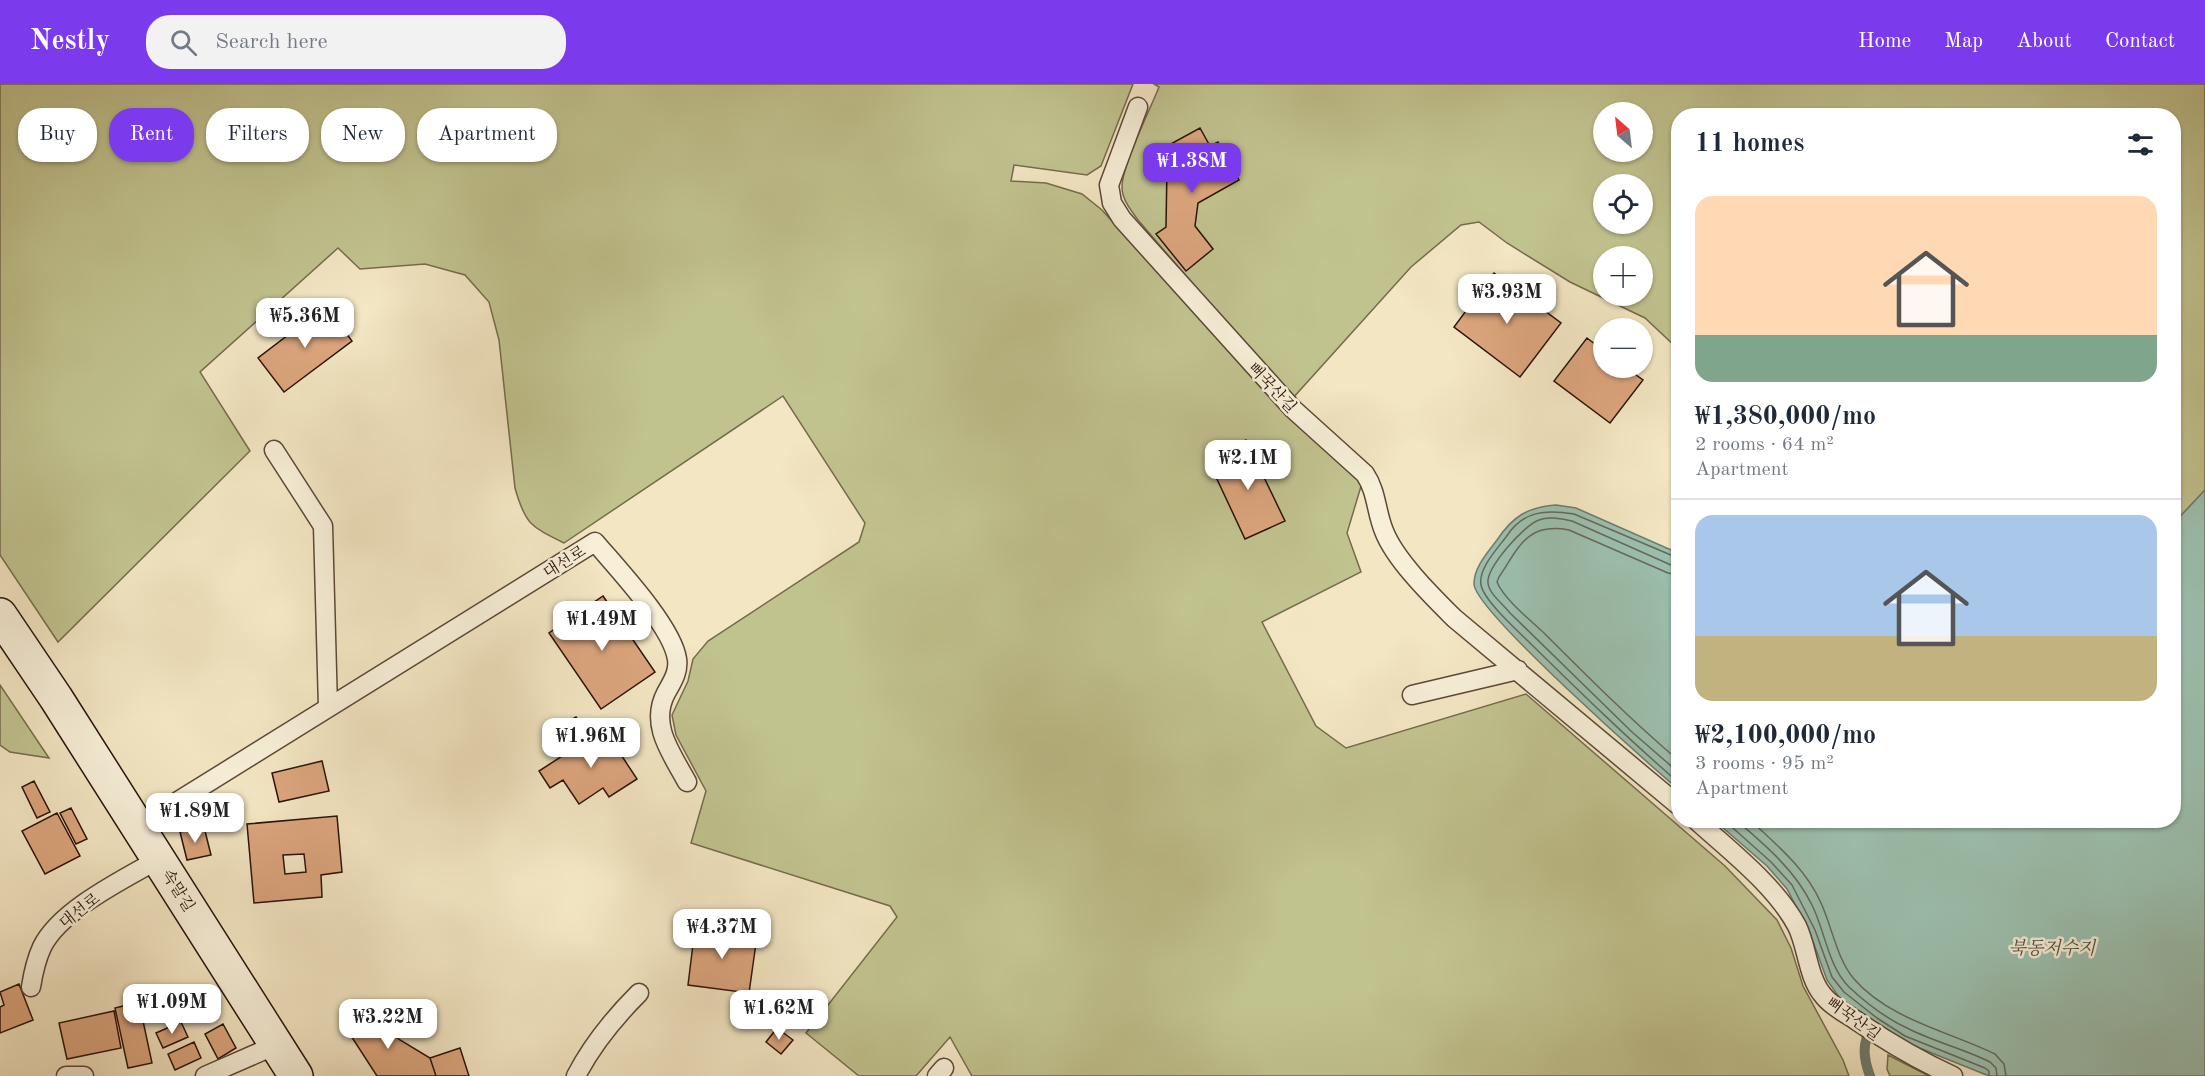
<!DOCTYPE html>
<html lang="en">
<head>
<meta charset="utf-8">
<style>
	body { margin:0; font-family:"Old Standard TT","Noto Serif KR",serif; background:#f2f2f3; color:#1f2937; height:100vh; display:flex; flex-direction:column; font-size:22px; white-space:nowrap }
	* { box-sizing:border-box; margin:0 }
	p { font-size:20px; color:#747a83 }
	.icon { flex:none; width:33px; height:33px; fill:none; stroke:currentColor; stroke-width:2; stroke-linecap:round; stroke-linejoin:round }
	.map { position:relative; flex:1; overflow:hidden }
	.side { position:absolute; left:1671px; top:24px; width:510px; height:720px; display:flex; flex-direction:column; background:#fff; border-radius:24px; box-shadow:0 2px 4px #0004 }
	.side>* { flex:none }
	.top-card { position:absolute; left:18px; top:24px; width:570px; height:54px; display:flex; gap:12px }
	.needle { width:39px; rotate:332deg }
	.tools { position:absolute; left:1593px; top:18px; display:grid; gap:12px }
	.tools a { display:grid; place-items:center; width:60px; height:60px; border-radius:50%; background:#fff; box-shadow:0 2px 4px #0004; font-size:30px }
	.price { position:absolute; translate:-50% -51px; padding:0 14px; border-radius:12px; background:#fff; color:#222; font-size:20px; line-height:39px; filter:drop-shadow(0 2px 3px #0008) }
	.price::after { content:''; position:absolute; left:50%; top:36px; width:18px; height:14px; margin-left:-9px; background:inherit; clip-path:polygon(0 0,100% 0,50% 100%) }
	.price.on { background:#7c3aed; color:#fff }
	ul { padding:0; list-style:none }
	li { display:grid; align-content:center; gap:12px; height:318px; padding:0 24px }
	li+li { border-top:2px solid #e0e1e3 }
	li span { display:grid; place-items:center; height:186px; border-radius:18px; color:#555 }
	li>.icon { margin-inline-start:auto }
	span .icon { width:108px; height:108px; fill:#fffc; stroke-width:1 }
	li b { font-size:26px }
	h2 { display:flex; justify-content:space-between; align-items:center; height:72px; padding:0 24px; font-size:26px }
	.tag { padding:0 21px; border-radius:24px; background:#fff; box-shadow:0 2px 4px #0004; font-size:21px; line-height:54px }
	.tag.on { background:#7c3aed; color:#fff }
	header { display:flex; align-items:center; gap:36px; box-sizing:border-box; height:84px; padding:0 30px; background:#7c3aed; color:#fff }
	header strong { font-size:28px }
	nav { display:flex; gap:33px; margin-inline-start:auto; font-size:21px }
	.search { width:420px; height:54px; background:#f2f2f3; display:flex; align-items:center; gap:15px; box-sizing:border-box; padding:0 21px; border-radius:24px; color:#747a83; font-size:22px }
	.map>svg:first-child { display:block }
	.green { fill:#c1c38f; stroke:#766b4c; stroke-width:1.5; fill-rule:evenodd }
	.water { fill:#9cc0af; stroke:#6e7b6d; stroke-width:1.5 }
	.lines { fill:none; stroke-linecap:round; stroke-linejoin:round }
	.shore { stroke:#636a5c; stroke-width:1.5 }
	.stream { stroke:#6e7b6d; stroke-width:10 }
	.building { fill:#dca57d; stroke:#2a130a; stroke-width:1.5; fill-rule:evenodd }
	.lane-casing { stroke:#5c4838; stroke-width:21 }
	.secondary-casing { stroke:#2a130a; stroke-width:36 }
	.lane { stroke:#f7efd8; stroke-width:18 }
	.secondary { stroke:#f7efd8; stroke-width:33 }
	.labels { text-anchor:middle; stroke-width:5; stroke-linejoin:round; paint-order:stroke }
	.street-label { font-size:16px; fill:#2a130a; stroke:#f7efd8 }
	.water-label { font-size:18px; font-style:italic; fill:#525044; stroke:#f7efd8 }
</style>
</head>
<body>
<header>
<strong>Nestly</strong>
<div class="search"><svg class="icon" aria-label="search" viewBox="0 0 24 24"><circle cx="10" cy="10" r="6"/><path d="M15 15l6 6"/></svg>Search here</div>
<nav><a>Home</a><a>Map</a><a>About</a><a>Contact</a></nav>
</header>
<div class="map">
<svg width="2205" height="992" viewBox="0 0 2205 992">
	<rect width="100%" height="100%" fill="#f3e6c3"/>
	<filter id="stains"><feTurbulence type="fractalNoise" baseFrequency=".00333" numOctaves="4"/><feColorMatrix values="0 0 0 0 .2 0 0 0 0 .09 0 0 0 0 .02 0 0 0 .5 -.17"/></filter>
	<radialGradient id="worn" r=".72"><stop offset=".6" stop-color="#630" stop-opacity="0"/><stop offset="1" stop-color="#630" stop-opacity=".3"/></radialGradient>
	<path class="green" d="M 0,0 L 1133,0 L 1101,82 L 1087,91 L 1014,81 L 1011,97 L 1046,99 L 1082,110 L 1102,126 L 1281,326 L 1362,399 L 1347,449 L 1361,488 L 1262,538 L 1316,642 L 1346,664 L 1526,610 L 1725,782 L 1777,836 L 1791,864 L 1803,902 L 1843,976 L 1849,992 L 972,992 L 950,953 L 916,992 L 859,992 L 806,949 L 897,833 L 890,822 L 691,759 L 706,707 L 676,651 L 672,631 L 688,597 L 693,575 L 708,557 L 859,458 L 865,439 L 783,312 L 564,459 C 531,443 525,440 515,404 L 499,256 L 489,218 L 465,191 L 425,180 L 360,185 L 338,164 L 200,288 L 250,367 L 58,558 L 0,471 Z
		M 1154,0 L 2205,0 L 2205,406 L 2174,439 L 2174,32 L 1678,32 L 1678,265 L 1645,234 L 1570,198 L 1507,159 L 1479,138 L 1461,141 L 1411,183 L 1292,315 L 1138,136 C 1131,126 1122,116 1122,103 C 1122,81 1150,26 1159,3 ZM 1604,28 L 1642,28 L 1642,68 L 1604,68 ZM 1604,100 L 1642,100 L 1642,140 L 1604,140 ZM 1604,172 L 1642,172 L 1642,212 L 1604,212 Z
		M 0,601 L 49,674 L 10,668 L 0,661 Z
		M 1888,971 L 1929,992 L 1890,992 L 1887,985 Z"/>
	<path class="water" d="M 2205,406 L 2205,992 L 1989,992 L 1902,957 L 1839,913 L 1827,896 L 1810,849 L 1787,805 L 1767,782 L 1715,737 L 2174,736 L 2174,439 Z
		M 1556,421 L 1576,424 L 1678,469 L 1678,705 C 1649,680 1475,527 1474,500 C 1474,483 1488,468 1497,456 C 1513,432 1528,423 1556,421 Z"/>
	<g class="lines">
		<path class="shore" d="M 1678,474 L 1574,430 C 1545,425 1523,427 1506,453 C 1497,465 1478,485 1481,501 C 1484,517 1519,548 1531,560 C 1579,607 1627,654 1678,698
			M 1678,482 L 1671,481 L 1572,437 C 1561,435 1549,432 1539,436 C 1524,441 1486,484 1488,499 C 1489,510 1504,521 1510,529 L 1632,648 L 1678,688
			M 1678,491 L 1668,489 L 1569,446 C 1527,438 1519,463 1499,493 L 1497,498 C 1504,515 1530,536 1544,549 C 1588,593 1631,636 1678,676
			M 1724,736 L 1771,778 L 1792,801 L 1815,846 L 1832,893 L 1844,908 L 1877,934 L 1905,952 L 1985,984 L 1989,987 L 1989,992
			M 1736,736 C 1765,761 1795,786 1812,821 C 1825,847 1828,882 1849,903 C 1866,919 1889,936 1909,945 C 1935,958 1964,965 1990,978 L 1996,984 L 1997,992
			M 1750,736 C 1777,761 1806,785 1821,819 C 1832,843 1837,875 1854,895 C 1890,936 1948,947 1995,970 L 2004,980 L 2006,992"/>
		<path class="stream" d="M 1870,992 C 1863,973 1862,959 1872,942"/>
	</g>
	<path class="building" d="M 1200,44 L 1210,62 L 1218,58 L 1239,96 L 1198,119 L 1195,142 L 1213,165 L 1186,187 L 1156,150 L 1166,143 L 1167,83 L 1176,78 L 1167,62 Z
		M 1494,189 L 1561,239 L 1520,293 L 1454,243 Z
		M 326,222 L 352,257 L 284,308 L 258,274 Z
		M 1587,254 L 1604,267 L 1604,284 L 1626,284 L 1643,296 L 1610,339 L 1554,297 Z
		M 1246,356 L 1285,437 L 1245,455 L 1216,393 L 1227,388 L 1218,369 Z
		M 603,512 L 655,588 L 601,625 L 549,549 Z
		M 576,633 L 587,652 L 577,657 L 566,638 Z
		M 604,645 L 637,695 L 609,713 L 603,704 L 579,720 L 563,696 L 550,704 L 539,687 Z
		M 322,677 L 329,707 L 279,718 L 272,689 Z
		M 34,697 L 50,728 L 37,734 L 22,703 Z
		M 71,724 L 87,755 L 76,760 L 60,729 Z
		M 57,729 L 80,772 L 45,790 L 22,747 Z
		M 337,732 L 342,788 L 321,791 L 322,813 L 254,819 L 247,740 ZM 304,770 L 306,788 L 285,790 L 283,771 Z
		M 204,743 L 211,771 L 187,776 L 180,748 Z
		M 695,844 L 757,852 L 749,909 L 688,901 Z
		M 19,900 L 33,936 L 0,949 L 0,923 L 4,921 L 0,908 Z
		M 139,918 L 152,979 L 128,984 L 115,924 Z
		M 114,927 L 121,964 L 67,975 L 59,939 Z
		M 372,932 L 400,956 L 430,974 L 436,992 L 377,992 L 342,938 Z
		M 181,938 L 188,953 L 163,964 L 156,949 Z
		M 223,940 L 236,964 L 218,975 L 205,950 Z
		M 777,944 L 793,956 L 781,970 L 766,958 Z
		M 194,958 L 201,974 L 175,986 L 168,970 Z
		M 460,964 L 469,992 L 436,992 L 430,974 Z"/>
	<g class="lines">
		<g class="lane-casing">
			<path id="lane" d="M 1138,23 L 1109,101 L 1112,119 L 1122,135 L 1293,325 L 1365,390 C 1377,408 1376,428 1384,447 C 1395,476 1433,513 1454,534 L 1678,721
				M 274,366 L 323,442 L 328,624
				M 1412,611 L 1518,586
				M 1696,736 C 1730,767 1775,801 1797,842 C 1807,862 1808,893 1822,910 C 1830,921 1843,928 1854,935 C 1886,957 1918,976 1953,992
				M 138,742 L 595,458 C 617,484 672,542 677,575 C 679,588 672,598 666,609 C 649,641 672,670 687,698
				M 31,903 C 33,890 36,876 42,863 C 60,826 124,795 159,775
				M 66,992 L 84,992
				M 205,992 L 276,961
				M 576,992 C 592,961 614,934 639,909
				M 937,992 L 944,984"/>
		</g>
		<g class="secondary-casing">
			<path id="secondary" d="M 0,531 L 56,614 L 296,992"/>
		</g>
		<use href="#lane" class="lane"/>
		<use href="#secondary" class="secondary"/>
	</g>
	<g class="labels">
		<g class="street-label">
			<text transform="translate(1273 303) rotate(47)" y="6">뻐꾹산길</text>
			<text transform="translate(564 477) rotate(-32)" y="6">대선로</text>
			<text transform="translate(179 806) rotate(58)" y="6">속말길</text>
			<text transform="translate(79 826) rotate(-38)" y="6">대선로</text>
			<text transform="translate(1854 934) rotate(36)" y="6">뻐꾹산길</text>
		</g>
		<g class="water-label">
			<text x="2052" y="870">북동저수지</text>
		</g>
	</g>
	<rect width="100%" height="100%" filter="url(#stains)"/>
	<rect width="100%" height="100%" fill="url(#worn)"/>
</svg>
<div class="tools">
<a><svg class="needle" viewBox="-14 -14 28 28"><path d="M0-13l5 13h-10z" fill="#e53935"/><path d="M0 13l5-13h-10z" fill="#747a83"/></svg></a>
<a><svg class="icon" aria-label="locate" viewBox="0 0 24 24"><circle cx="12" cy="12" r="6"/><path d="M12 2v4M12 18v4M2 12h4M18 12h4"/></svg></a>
<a>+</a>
<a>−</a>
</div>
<b class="price on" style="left:1192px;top:110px">₩1.38M</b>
<b class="price" style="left:1507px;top:241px">₩3.93M</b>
<b class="price" style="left:305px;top:265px">₩5.36M</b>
<b class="price" style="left:1248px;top:407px">₩2.1M</b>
<b class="price" style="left:602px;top:568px">₩1.49M</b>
<b class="price" style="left:591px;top:685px">₩1.96M</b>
<b class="price" style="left:195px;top:760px">₩1.89M</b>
<b class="price" style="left:722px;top:876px">₩4.37M</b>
<b class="price" style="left:172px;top:951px">₩1.09M</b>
<b class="price" style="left:779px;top:957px">₩1.62M</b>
<b class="price" style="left:388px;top:966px">₩3.22M</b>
<div class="top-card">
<a class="tag">Buy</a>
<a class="tag on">Rent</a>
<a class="tag">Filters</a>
<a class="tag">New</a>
<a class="tag">Apartment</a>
</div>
<section class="side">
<h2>11 homes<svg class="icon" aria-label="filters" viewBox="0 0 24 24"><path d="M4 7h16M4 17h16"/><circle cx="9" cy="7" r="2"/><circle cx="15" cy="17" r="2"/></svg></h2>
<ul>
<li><span style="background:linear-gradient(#ffd9b3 75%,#7fa58c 0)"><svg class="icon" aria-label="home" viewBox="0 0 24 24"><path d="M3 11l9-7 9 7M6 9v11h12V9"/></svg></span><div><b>₩1,380,000/mo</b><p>2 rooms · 64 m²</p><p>Apartment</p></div></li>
<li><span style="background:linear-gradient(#a9c7e8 65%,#c2b280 0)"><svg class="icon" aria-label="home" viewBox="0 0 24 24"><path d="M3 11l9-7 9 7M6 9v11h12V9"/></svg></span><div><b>₩2,100,000/mo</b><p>3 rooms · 95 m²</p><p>Apartment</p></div></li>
</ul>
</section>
</div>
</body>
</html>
